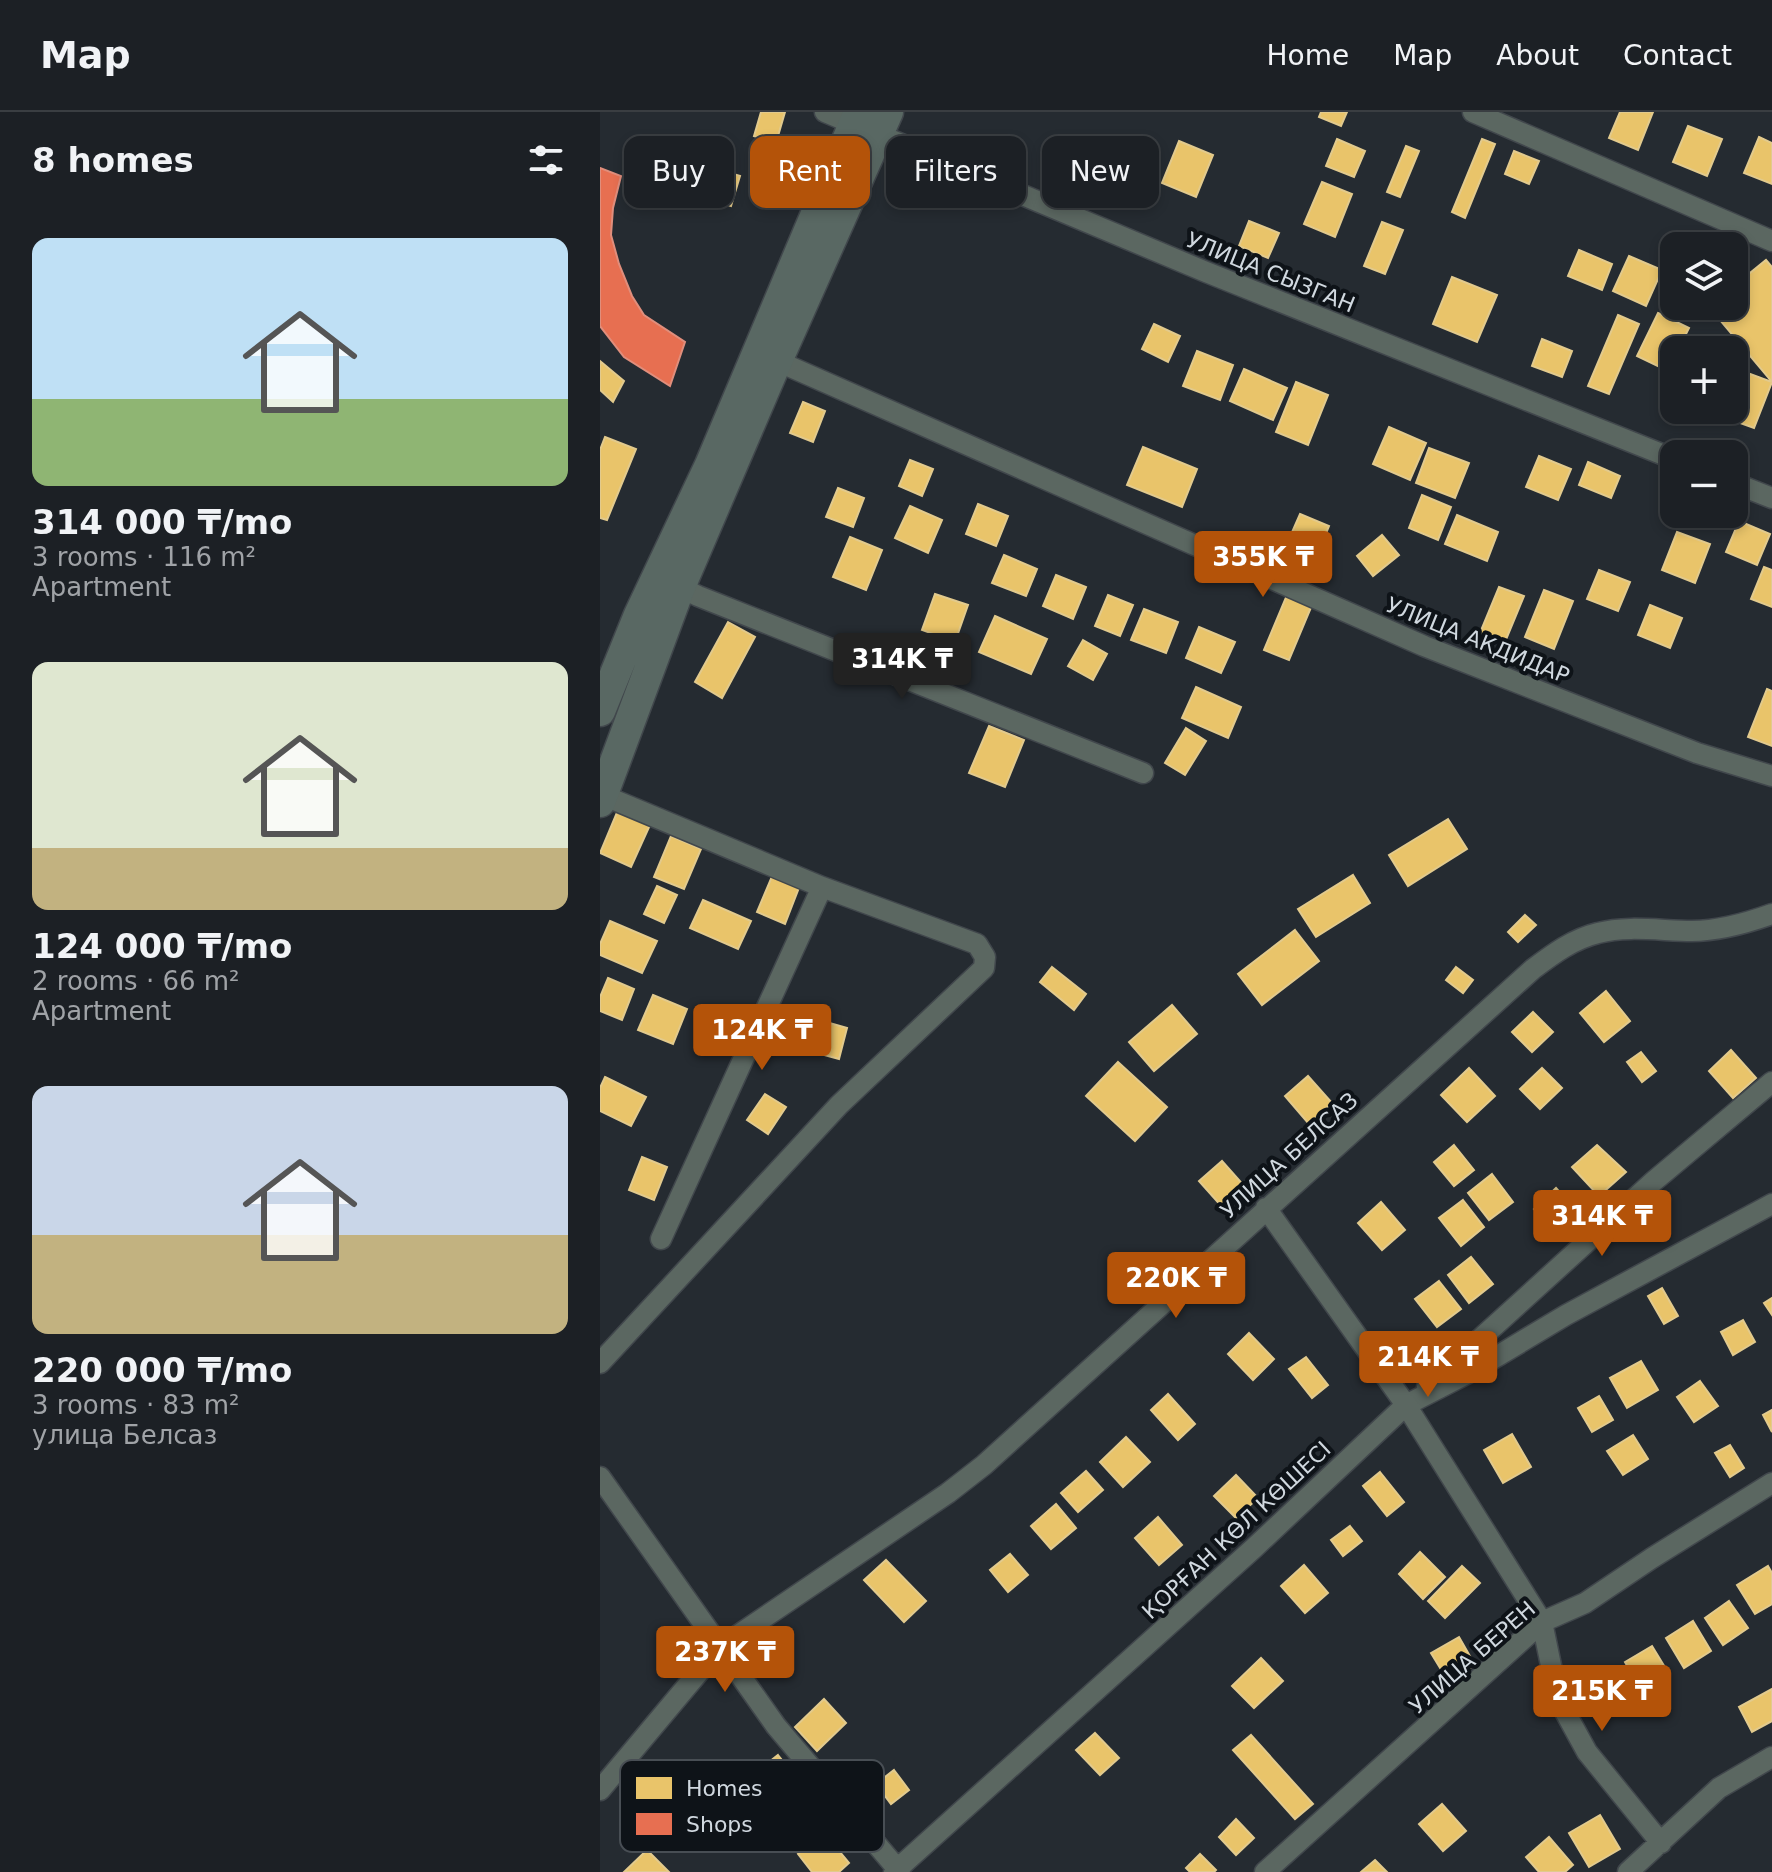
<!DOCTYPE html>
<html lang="en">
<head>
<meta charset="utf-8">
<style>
	body { margin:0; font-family:"DejaVu Sans",sans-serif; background:#292d32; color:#f1f3f6; height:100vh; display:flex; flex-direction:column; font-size:30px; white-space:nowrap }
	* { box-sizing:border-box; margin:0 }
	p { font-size:26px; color:#a0a3a7 }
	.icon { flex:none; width:44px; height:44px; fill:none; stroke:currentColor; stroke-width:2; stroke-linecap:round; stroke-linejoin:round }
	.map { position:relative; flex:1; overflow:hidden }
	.panel { display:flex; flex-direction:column; background:#1c2025; width:600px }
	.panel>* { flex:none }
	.top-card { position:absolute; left:24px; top:24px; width:760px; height:72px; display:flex; gap:16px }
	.controls { position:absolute; left:1060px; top:120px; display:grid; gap:16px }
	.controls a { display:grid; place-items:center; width:88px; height:88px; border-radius:16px; background:#1c2025; box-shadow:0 4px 12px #0003,0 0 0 2px #3a3e42; font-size:40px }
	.price { position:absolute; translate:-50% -68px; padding:0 18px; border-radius:8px; background:#b45309; color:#fff; font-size:26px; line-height:52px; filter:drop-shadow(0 2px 4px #0008) }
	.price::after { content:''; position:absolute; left:50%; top:48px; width:24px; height:18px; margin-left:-12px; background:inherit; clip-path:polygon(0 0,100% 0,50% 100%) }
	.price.selected { background:#222; color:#fff }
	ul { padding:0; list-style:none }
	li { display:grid; align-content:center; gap:16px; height:424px; padding:0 32px }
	li span { display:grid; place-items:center; height:248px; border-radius:16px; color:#555 }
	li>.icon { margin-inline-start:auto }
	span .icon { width:144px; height:144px; fill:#fffc; stroke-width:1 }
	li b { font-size:34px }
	h2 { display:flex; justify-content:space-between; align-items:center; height:96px; padding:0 32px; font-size:34px }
	.tag { padding:0 28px; border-radius:16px; background:#1c2025; box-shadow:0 4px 12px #0003,0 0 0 2px #3a3e42; font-size:28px; line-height:72px }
	.tag.selected { background:#b45309; color:#fff }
	header { display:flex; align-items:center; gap:48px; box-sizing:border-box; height:112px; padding:0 40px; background:#1c2025; border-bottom:2px solid #3a3e42 }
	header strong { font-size:38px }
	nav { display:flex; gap:44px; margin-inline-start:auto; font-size:28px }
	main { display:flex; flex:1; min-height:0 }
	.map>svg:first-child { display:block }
	.homes { fill:#e9c46a; stroke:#e2ca8d; stroke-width:2 }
	.shops { fill:#e76f51; stroke:#e08e7c; stroke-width:2 }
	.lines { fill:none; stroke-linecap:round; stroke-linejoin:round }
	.street-casing { stroke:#41474c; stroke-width:23 }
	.primary-casing { stroke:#41474c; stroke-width:33 }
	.street { stroke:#5b6761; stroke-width:20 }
	.primary { stroke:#596863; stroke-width:30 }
	.labels { text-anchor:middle; stroke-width:8; stroke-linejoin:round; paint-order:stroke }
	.street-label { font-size:22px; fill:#d0d8df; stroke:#0e1318 }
	.key { fill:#0e1318; stroke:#484e54; stroke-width:2 }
	.key-label { font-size:22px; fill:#d0d8df }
</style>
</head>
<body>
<header>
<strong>Map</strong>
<nav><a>Home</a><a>Map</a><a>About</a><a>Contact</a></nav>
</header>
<main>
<section class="panel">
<h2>8 homes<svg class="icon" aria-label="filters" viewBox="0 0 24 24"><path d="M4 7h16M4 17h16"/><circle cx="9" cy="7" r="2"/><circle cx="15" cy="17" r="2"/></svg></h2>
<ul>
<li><span style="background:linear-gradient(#bfe0f5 65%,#8fb573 0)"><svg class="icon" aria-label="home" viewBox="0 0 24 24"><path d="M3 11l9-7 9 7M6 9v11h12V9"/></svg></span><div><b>314 000 ₸/mo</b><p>3 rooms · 116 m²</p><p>Apartment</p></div></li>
<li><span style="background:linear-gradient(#dfe7d0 75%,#c2b280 0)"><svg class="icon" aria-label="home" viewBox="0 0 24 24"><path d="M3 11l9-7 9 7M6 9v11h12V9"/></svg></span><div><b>124 000 ₸/mo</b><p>2 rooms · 66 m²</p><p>Apartment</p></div></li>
<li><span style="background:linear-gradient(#c9d6e8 60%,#c2b280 0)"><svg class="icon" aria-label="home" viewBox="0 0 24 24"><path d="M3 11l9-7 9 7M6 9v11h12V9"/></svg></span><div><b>220 000 ₸/mo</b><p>3 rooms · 83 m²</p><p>улица Белсаз</p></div></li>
</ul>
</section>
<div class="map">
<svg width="1172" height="1760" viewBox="0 0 1172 1760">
	<rect width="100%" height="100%" fill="#252b31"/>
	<path class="homes" d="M 161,0 L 185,0 L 176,31 L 154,24 Z
		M 721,0 L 747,0 L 741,14 L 719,5 Z
		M 1020,0 L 1053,0 L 1038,38 L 1009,26 Z
		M 1088,14 L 1122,27 L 1107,64 L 1073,50 Z
		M 1159,25 L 1172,31 L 1172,72 L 1144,61 Z
		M 737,27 L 765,39 L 754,65 L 726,54 Z
		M 882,27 L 895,32 L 865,106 L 852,100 Z
		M 579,29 L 613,43 L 596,85 L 562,71 Z
		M 806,34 L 819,39 L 800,85 L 787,80 Z
		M 914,39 L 939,49 L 929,72 L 905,62 Z
		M 102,53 L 140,64 L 131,94 L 94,83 Z
		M 722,70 L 752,82 L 735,125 L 704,112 Z
		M 649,109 L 679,121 L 668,146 L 639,134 Z
		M 782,110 L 803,118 L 785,162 L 764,154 Z
		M 979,138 L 1012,152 L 1002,178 L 968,164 Z
		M 1029,144 L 1062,158 L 1046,194 L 1013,179 Z
		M 1166,148 L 1172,155 L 1172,270 L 1109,195 L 1134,194 L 1134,174 Z
		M 852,165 L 897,183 L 877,230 L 833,212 Z
		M 1074,180 L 1074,194 L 1102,194 L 1097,206 L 1068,196 Z
		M 1058,201 L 1089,216 L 1078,238 L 1074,238 L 1074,247 L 1068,259 L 1037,244 Z
		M 1018,203 L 1039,212 L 1009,282 L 988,274 Z
		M 554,212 L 580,224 L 568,250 L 542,237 Z
		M 942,227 L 972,239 L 962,265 L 932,254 Z
		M 597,239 L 633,253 L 620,288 L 583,274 Z
		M 0,249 L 24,269 L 13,290 L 0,278 Z
		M 1134,256 L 1172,270 L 1154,316 L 1107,299 L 1134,298 Z
		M 644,257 L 687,276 L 673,308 L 630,289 Z
		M 696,270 L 728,283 L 708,333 L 676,320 Z
		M 203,290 L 225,299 L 213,330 L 190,321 Z
		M 789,315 L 826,331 L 810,368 L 773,352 Z
		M 5,325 L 36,337 L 7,408 L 0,406 L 0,338 Z
		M 543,335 L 597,357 L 582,395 L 527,373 Z
		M 829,336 L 869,351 L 855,386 L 816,371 Z
		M 939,344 L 971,357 L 958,388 L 926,375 Z
		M 310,348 L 333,357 L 322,384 L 299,374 Z
		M 988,350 L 1020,364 L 1011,386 L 979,373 Z
		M 238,376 L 264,386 L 253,415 L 226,405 Z
		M 822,383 L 851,395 L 838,428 L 809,416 Z
		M 378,392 L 408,404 L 396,434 L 366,422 Z
		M 310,394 L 342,408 L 328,441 L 295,426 Z
		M 700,402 L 729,414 L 716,446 L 686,434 Z
		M 857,403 L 898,420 L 887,449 L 845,432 Z
		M 1139,409 L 1170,422 L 1157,453 L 1126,440 Z
		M 1077,420 L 1110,432 L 1095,471 L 1062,458 Z
		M 782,423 L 799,443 L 773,464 L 757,444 Z
		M 250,425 L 282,438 L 266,478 L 233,465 Z
		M 404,443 L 437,457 L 426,484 L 392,471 Z
		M 1164,455 L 1172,458 L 1172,495 L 1151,487 Z
		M 999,458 L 1030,470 L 1018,499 L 987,487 Z
		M 456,463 L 486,475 L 473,507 L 443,494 Z
		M 899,475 L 924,484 L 905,530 L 880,521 Z
		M 944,478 L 973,489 L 954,537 L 925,525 Z
		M 335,482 L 368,493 L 355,530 L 322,518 Z
		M 508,483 L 533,493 L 520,524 L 495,514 Z
		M 687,483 L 712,493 L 689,548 L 664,538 Z
		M 1050,493 L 1082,506 L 1070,536 L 1038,523 Z
		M 544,497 L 578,510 L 566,541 L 531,528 Z
		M 395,504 L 447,527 L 431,562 L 379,540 Z
		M 128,510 L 155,525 L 122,586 L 95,570 Z
		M 599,515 L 635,530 L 621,561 L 586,546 Z
		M 483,528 L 507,542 L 493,568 L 468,554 Z
		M 596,575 L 641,595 L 628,626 L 582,606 Z
		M 1167,577 L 1172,579 L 1172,634 L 1148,625 Z
		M 389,614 L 424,628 L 405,675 L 369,661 Z
		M 586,616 L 606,629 L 585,663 L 565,651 Z
		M 18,698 L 50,713 L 31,755 L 0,741 Z
		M 848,707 L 867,737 L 808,774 L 789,743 Z
		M 71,724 L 101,737 L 84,777 L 54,765 Z
		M 173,762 L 200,773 L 185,812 L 157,800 Z
		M 753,763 L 770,791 L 716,825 L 698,797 Z
		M 57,774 L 77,783 L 64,811 L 44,802 Z
		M 103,788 L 151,809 L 138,837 L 90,816 Z
		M 925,803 L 936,813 L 918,830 L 908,820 Z
		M 10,809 L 57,829 L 42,861 L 0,843 L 0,832 Z
		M 695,818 L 719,849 L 662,893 L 638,862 Z
		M 452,855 L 486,882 L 474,898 L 440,870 Z
		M 856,855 L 873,868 L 863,881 L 846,868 Z
		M 8,866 L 34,877 L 22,908 L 0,899 L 0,885 Z
		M 1006,879 L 1030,909 L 1004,930 L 980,901 Z
		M 53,883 L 87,897 L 73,932 L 38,918 Z
		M 572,893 L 597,922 L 554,959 L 529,930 Z
		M 933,900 L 953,920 L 932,940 L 912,920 Z
		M 226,910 L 247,916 L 239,947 L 217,941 Z
		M 1131,938 L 1156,966 L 1133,986 L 1109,959 Z
		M 1041,940 L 1056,959 L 1042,970 L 1027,950 Z
		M 518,950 L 567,995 L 535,1029 L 486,984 Z
		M 869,956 L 895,984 L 867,1010 L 841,983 Z
		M 942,956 L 962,976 L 940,997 L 920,977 Z
		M 708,964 L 732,991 L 709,1012 L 685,984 Z
		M 5,965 L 46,985 L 31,1014 L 0,999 L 0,976 Z
		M 165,982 L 186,995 L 168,1022 L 147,1008 Z
		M 854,1033 L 874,1058 L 854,1074 L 834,1050 Z
		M 997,1033 L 1026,1060 L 999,1084 L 972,1055 Z
		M 42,1045 L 67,1055 L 54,1088 L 29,1078 Z
		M 622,1049 L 646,1076 L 624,1097 L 599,1069 Z
		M 892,1062 L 913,1090 L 889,1108 L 868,1081 Z
		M 956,1076 L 981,1104 L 958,1124 L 934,1097 Z
		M 863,1088 L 884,1115 L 861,1134 L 839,1106 Z
		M 781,1090 L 805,1118 L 782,1138 L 758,1111 Z
		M 871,1145 L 893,1172 L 869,1191 L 848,1163 Z
		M 839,1169 L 861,1197 L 837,1215 L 815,1187 Z
		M 1062,1176 L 1078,1204 L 1064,1212 L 1048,1184 Z
		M 1172,1186 L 1172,1203 L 1164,1191 Z
		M 1143,1208 L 1155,1230 L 1133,1243 L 1121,1220 Z
		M 649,1221 L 674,1247 L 653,1268 L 628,1242 Z
		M 706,1245 L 728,1273 L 712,1286 L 689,1257 Z
		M 1041,1249 L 1058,1278 L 1027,1296 L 1010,1266 Z
		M 1100,1269 L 1118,1294 L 1094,1310 L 1077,1285 Z
		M 568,1282 L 595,1312 L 578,1328 L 551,1298 Z
		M 999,1284 L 1013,1308 L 992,1320 L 978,1296 Z
		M 1172,1298 L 1172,1320 L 1163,1303 Z
		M 912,1322 L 931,1355 L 903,1371 L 884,1338 Z
		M 1033,1323 L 1048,1347 L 1023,1363 L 1007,1339 Z
		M 526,1325 L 550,1350 L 523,1375 L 500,1350 Z
		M 1130,1333 L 1144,1356 L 1130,1365 L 1115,1341 Z
		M 486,1359 L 503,1378 L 478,1400 L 461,1381 Z
		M 780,1360 L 804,1390 L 787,1404 L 763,1374 Z
		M 636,1363 L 658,1386 L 636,1406 L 614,1384 Z
		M 456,1392 L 476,1416 L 451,1437 L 431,1414 Z
		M 558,1405 L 582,1433 L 559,1453 L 535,1426 Z
		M 750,1414 L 762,1429 L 743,1444 L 731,1428 Z
		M 820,1440 L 845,1465 L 823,1487 L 799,1462 Z
		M 410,1442 L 428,1463 L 408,1480 L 390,1458 Z
		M 286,1448 L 326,1489 L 304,1510 L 264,1468 Z
		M 704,1453 L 728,1481 L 705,1501 L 681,1474 Z
		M 862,1454 L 880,1471 L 845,1506 L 828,1489 Z
		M 1168,1454 L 1172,1461 L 1172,1492 L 1155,1502 L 1137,1473 Z
		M 1129,1489 L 1148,1516 L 1123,1533 L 1105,1506 Z
		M 1093,1509 L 1111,1539 L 1084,1556 L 1066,1526 Z
		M 859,1525 L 875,1553 L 848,1569 L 831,1541 Z
		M 1052,1534 L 1069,1562 L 1041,1578 L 1025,1550 Z
		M 661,1546 L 683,1569 L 654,1596 L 632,1574 Z
		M 1172,1577 L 1172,1609 L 1152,1620 L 1139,1595 Z
		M 224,1587 L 246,1611 L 217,1639 L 195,1615 Z
		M 495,1621 L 519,1646 L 500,1663 L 476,1638 Z
		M 651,1623 L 713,1692 L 695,1707 L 633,1638 Z
		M 178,1643 L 205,1677 L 178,1698 L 151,1664 Z
		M 294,1658 L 309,1678 L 291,1692 L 276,1672 Z
		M 842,1692 L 866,1719 L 843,1739 L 819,1712 Z
		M 1000,1703 L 1020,1737 L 989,1755 L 969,1721 Z
		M 636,1707 L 654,1726 L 636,1743 L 619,1725 Z
		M 224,1721 L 249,1751 L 239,1760 L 212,1760 L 198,1742 Z
		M 949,1725 L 973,1753 L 965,1760 L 939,1760 L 926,1745 Z
		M 47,1738 L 69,1760 L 24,1760 Z
		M 600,1742 L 616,1758 L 614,1760 L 590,1760 L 586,1756 Z
		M 775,1748 L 787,1760 L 761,1760 Z"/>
	<path class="shops" d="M 0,56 L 21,64 L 13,96 L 11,123 L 19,152 L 32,184 L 44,203 L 85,230 L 70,274 L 24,245 L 0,214 Z"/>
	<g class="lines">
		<g class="street-casing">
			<path id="street" d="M 225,0 L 606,160 L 1074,347
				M 873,0 L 1172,129
				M 177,249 L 824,534 L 1097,641 L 1172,664
				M 1134,371 L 1172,386
				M 80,475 L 98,484 L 543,661
				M 0,682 L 222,775 L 377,832 L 385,845 L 384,856 L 239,993 L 0,1251
				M 666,1096 L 806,1293 L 942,1510 L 958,1587 L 987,1640 L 1061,1731
				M 61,1127 L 222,775
				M 827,1275 L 1054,1069 L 1172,970
				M 0,1365 L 176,1614 L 300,1760
				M 0,1678 L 119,1536 L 348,1381 L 384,1353 L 933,857 C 953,842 973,827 998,821 C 1028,813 1062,819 1092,819 C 1119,819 1147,811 1172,802
				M 294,1760 L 654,1436 L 806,1293 L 876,1257 L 966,1203 L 1172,1092
				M 665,1760 L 942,1510 L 985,1491 L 1052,1446 L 1172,1371
				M 1028,1760 L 1119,1676 L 1172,1645"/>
		</g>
		<g class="primary-casing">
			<path id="primary" d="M 0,599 L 39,503 L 110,353 L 259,0
				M 0,690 L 80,475 L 173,258 L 288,0"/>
		</g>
		<use href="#street" class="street"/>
		<use href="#primary" class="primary"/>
	</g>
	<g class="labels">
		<g class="street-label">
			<text transform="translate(671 160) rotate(22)" y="8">УЛИЦА СЫЗГАН</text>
			<text transform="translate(878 528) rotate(22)" y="8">УЛИЦА АКДИДАР</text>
			<text transform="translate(689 1043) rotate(-42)" y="8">УЛИЦА БЕЛСАЗ</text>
			<text transform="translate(636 1418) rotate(-43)" y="8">ҚОРҒАН КӨЛ КӨШЕСІ</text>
			<text transform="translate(872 1545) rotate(-41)" y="8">УЛИЦА БЕРЕН</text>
		</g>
	</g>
	<rect x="20" y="1648" width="264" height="92" rx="12" class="key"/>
	<rect x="36" y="1665" width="36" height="22" fill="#e9c46a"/>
	<rect x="36" y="1701" width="36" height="22" fill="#e76f51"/>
	<g class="key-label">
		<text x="86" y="1684">Homes</text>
		<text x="86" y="1720">Shops</text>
	</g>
</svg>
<div class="controls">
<a><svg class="icon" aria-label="layers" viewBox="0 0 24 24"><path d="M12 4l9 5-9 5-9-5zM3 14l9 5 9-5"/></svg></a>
<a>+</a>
<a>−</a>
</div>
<b class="price" style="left:663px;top:487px">355K ₸</b>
<b class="price selected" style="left:302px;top:589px">314K ₸</b>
<b class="price" style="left:162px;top:960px">124K ₸</b>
<b class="price" style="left:1002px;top:1146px">314K ₸</b>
<b class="price" style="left:576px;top:1208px">220K ₸</b>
<b class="price" style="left:828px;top:1287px">214K ₸</b>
<b class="price" style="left:125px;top:1582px">237K ₸</b>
<b class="price" style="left:1002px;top:1621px">215K ₸</b>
<div class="top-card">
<a class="tag">Buy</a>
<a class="tag selected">Rent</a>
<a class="tag">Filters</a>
<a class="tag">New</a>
</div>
</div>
</main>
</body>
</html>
